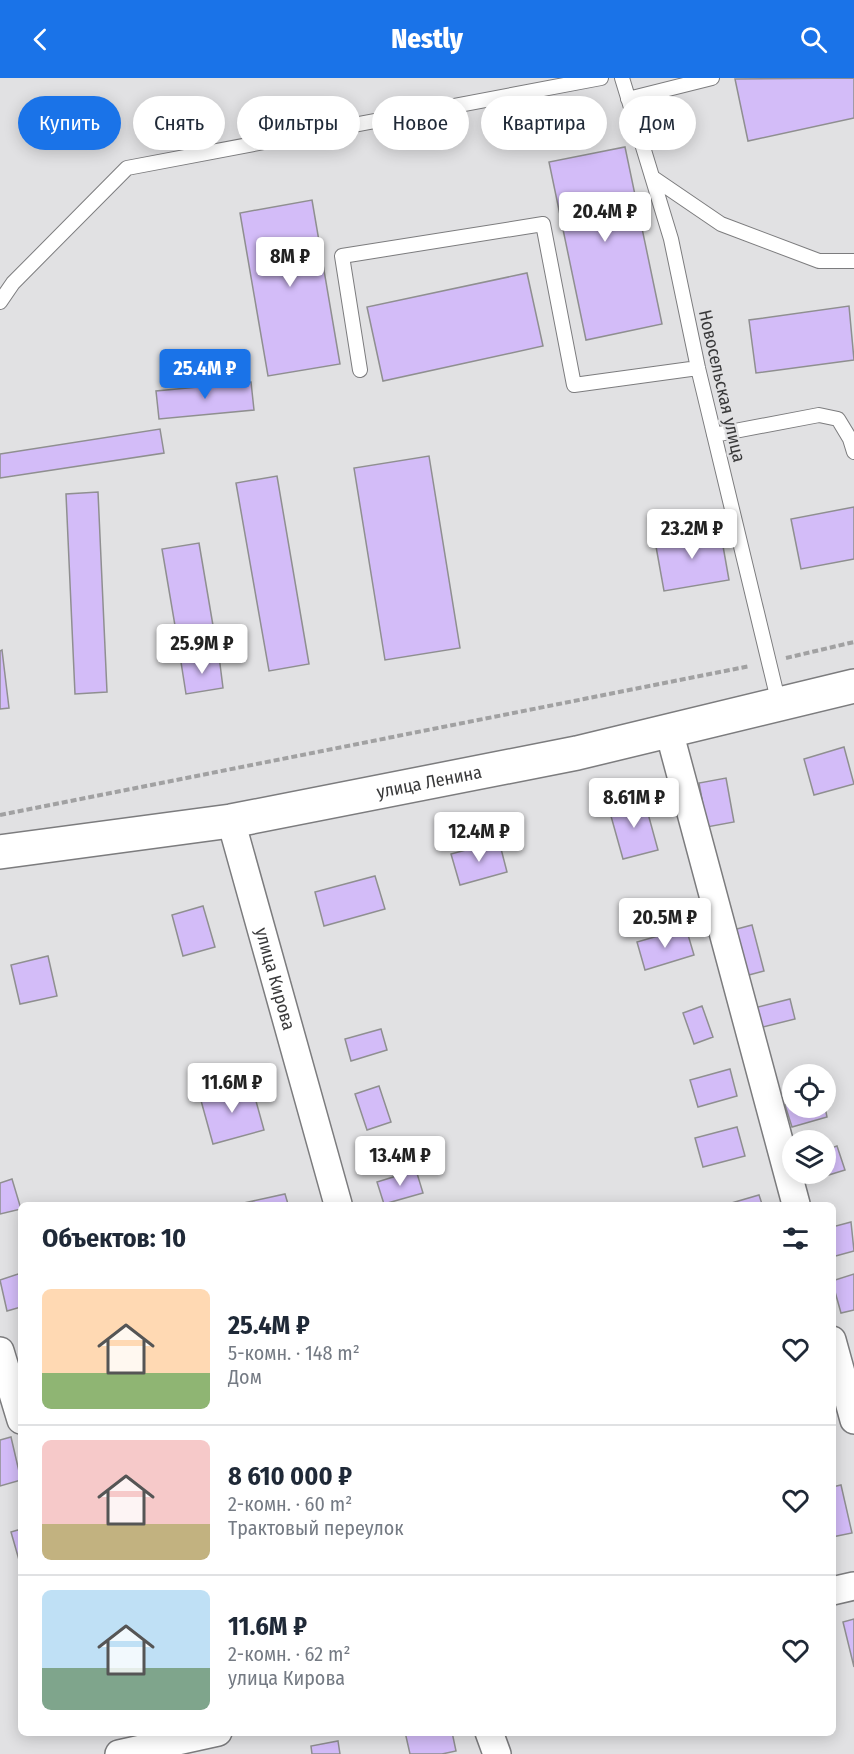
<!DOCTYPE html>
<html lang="ru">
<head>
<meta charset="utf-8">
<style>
	body { margin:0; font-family:"Fira Sans Condensed",sans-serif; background:#f6f6f7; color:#1f2937; height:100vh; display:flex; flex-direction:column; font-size:22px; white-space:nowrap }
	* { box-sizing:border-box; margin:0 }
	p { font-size:20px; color:#747a83 }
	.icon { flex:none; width:33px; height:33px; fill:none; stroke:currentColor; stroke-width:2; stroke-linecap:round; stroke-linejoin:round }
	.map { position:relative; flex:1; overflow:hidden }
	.side { position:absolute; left:18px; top:1124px; width:818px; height:534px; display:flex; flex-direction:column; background:#fff; border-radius:9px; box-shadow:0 3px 15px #0003 }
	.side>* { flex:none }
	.banner { position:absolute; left:18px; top:18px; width:819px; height:54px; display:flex; gap:12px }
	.tools { position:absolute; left:782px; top:986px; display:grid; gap:12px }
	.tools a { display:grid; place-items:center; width:54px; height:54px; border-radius:50%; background:#fff; box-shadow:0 3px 15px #0003; font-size:30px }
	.price { position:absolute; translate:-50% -51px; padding:0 14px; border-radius:6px; background:#fff; color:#222; font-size:20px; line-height:39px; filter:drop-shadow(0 2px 3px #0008) }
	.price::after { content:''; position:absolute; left:50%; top:36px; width:18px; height:14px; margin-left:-9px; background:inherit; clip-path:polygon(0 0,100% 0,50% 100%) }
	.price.on { background:#1a73e8; color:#fff }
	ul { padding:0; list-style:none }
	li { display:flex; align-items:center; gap:18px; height:150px; padding:0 24px }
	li+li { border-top:2px solid #e0e1e3 }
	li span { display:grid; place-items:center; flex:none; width:168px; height:120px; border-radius:9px; color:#555 }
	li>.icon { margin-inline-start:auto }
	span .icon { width:72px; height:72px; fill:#fffc; stroke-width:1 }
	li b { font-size:26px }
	h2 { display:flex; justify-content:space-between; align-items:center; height:72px; padding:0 24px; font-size:26px }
	.tag { padding:0 21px; border-radius:27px; background:#fff; box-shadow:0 3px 15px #0003; font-size:21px; line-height:54px }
	.tag.on { background:#1a73e8; color:#fff }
	header { display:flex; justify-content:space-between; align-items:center; height:78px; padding:0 24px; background:#1a73e8; color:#fff; font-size:27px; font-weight:800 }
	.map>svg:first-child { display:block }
	.building { fill:#d3bcf8; stroke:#8f8f90; stroke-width:1.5 }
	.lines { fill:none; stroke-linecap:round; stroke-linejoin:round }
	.lane-casing { stroke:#7c7c7e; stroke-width:16 }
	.street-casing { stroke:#7c7c7e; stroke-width:30 }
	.secondary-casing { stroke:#7c7c7e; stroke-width:36 }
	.path { stroke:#a1a1a2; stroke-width:4; stroke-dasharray:6 3; stroke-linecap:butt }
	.lane { stroke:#fff; stroke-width:14 }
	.street { stroke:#fff; stroke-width:27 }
	.secondary { stroke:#fff; stroke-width:33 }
	.labels { text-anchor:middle; stroke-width:4.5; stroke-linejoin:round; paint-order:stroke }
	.street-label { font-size:18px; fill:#39393a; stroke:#e1e1e3 }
</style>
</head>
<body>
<header><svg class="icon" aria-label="back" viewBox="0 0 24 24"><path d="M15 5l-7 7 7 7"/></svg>Nestly<svg class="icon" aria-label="search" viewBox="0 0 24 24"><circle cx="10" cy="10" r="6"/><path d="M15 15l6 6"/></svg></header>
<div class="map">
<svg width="854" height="1676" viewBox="0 0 854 1676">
	<rect width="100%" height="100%" fill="#e1e1e3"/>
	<path class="building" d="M 854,0 L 854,40 L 748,63 L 735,1 Z
		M 625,69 L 662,246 L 586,262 L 549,84 Z
		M 312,122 L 340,286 L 268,298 L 240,135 Z
		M 527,195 L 543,268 L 383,303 L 367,229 Z
		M 849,228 L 854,282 L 756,295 L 749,242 Z
		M 251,304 L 254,332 L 159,341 L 156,313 Z
		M 160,351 L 164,375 L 0,400 L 0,376 Z
		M 429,378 L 460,570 L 385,582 L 354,390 Z
		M 277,398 L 309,586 L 269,593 L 236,405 Z
		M 98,414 L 107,614 L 75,616 L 66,416 Z
		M 854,429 L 854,481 L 801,491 L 791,441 Z
		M 720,451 L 729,502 L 664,513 L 655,463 Z
		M 199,465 L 218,577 L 181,583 L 162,471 Z
		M 2,572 L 9,630 L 0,631 L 0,573 Z
		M 219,578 L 223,610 L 186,616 L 181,584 Z
		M 844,669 L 854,706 L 814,717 L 804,681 Z
		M 726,700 L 734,744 L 707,749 L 699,705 Z
		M 644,721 L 658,772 L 623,781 L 609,731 Z
		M 499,763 L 507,794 L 460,807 L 451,776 Z
		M 375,798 L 385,831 L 324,848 L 315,814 Z
		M 203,828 L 215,869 L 183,878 L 172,837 Z
		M 752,847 L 764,893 L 745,898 L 733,852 Z
		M 686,850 L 694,877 L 645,892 L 637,864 Z
		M 48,878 L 57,918 L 20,926 L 11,887 Z
		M 790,921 L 795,941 L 759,950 L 754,930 Z
		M 702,928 L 713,959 L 694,966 L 683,935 Z
		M 381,951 L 387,972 L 351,983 L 345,961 Z
		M 730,991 L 737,1018 L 698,1029 L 690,1002 Z
		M 251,1005 L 264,1052 L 213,1066 L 200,1019 Z
		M 379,1008 L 391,1044 L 367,1052 L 355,1016 Z
		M 792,1025 L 792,1029 L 825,1029 L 827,1039 L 792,1049 L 785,1027 Z
		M 737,1049 L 745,1078 L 703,1089 L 695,1060 Z
		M 837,1068 L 845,1092 L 806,1104 L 803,1095 L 825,1095 L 825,1072 Z
		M 416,1092 L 423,1115 L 384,1126 L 377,1104 Z
		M 12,1101 L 21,1131 L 0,1136 L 0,1105 Z
		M 285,1116 L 288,1126 L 245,1126 L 244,1125 Z
		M 759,1117 L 762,1126 L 728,1126 Z
		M 851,1144 L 854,1173 L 832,1179 L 832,1149 Z
		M 21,1195 L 21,1229 L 7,1233 L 0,1202 Z
		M 854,1196 L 854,1232 L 841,1235 L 832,1203 Z
		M 11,1359 L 21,1402 L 0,1408 L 0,1362 Z
		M 841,1407 L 852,1455 L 832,1459 L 832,1409 Z
		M 21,1451 L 21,1489 L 11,1454 Z
		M 854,1541 L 854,1589 L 843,1544 Z
		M 405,1654 L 452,1654 L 456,1673 L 442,1676 L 410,1676 Z
		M 338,1663 L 340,1676 L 312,1676 L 311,1668 Z"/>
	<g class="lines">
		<g class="lane-casing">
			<path id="lane" d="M 622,0 L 671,161 L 698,290 L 779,626
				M 628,21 L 712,0
				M 652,99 L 721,146 L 819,183 L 854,183
				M 0,224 L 13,205 L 127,90 L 601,0
				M 360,292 L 342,178 L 543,146 L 574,307 L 698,290
				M 714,357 L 819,337 L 838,341 L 850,361 L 854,374"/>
		</g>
		<g class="street-casing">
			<g id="street">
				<path d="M 669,653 L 796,1126"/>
				<path id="s1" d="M 231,743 L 338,1126"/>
				<path d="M 832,1262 L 854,1342"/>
				<path d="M 0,1273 L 21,1342"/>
				<path d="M 832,1513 L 854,1508"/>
				<path d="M 489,1654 L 497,1676"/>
				<path d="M 119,1676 L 218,1654"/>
			</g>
		</g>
		<g class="secondary-casing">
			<g id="secondary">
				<path id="s2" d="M 0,774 L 231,743 L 577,675 L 854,608"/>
			</g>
		</g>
		<path class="path" d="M 786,580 L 854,564
			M 0,737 L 750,588"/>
		<use href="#lane" class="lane"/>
		<use href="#street" class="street"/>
		<use href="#secondary" class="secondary"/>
	</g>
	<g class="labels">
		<g class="street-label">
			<text transform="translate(722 308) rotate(77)" y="6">Новосельская улица</text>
			<text dy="6" stroke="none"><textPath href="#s2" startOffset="435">улица Ленина</textPath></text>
			<text dy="6" stroke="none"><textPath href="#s1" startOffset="164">улица Кирова</textPath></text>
		</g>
	</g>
</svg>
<div class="tools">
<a><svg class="icon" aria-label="locate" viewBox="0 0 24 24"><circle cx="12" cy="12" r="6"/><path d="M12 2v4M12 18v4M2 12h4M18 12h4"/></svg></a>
<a><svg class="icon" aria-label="layers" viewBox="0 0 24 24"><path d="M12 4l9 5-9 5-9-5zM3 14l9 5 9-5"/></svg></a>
</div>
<b class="price" style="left:605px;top:165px">20.4M ₽</b>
<b class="price" style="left:290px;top:210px">8M ₽</b>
<b class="price on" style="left:205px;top:322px">25.4M ₽</b>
<b class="price" style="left:692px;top:482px">23.2M ₽</b>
<b class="price" style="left:202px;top:597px">25.9M ₽</b>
<b class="price" style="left:634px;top:751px">8.61M ₽</b>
<b class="price" style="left:479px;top:785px">12.4M ₽</b>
<b class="price" style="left:665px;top:871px">20.5M ₽</b>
<b class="price" style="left:232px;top:1036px">11.6M ₽</b>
<b class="price" style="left:400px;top:1109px">13.4M ₽</b>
<div class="banner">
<a class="tag on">Купить</a>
<a class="tag">Снять</a>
<a class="tag">Фильтры</a>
<a class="tag">Новое</a>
<a class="tag">Квартира</a>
<a class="tag">Дом</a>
</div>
<section class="side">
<h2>Объектов: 10<svg class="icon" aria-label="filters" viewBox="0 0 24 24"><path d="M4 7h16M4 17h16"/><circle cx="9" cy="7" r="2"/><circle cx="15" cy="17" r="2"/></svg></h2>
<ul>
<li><span style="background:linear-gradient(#ffd9b3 70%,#8fb573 0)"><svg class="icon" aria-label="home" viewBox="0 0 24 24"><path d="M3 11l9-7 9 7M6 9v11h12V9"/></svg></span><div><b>25.4M ₽</b><p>5-комн. · 148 m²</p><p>Дом</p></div><svg class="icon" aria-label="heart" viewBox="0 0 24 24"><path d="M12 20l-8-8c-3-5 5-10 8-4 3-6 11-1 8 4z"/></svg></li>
<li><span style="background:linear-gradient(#f6c9c9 70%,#c2b280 0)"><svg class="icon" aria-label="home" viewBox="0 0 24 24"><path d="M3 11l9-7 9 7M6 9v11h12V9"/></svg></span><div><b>8 610 000 ₽</b><p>2-комн. · 60 m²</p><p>Трактовый переулок</p></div><svg class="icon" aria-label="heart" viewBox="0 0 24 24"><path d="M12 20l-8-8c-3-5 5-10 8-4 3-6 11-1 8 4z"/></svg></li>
<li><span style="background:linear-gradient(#bfe0f5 65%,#7fa58c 0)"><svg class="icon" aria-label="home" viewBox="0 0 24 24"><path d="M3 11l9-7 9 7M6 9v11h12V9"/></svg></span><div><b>11.6M ₽</b><p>2-комн. · 62 m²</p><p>улица Кирова</p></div><svg class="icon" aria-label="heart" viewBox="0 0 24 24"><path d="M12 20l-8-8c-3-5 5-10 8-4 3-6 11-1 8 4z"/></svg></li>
</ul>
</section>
</div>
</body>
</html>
